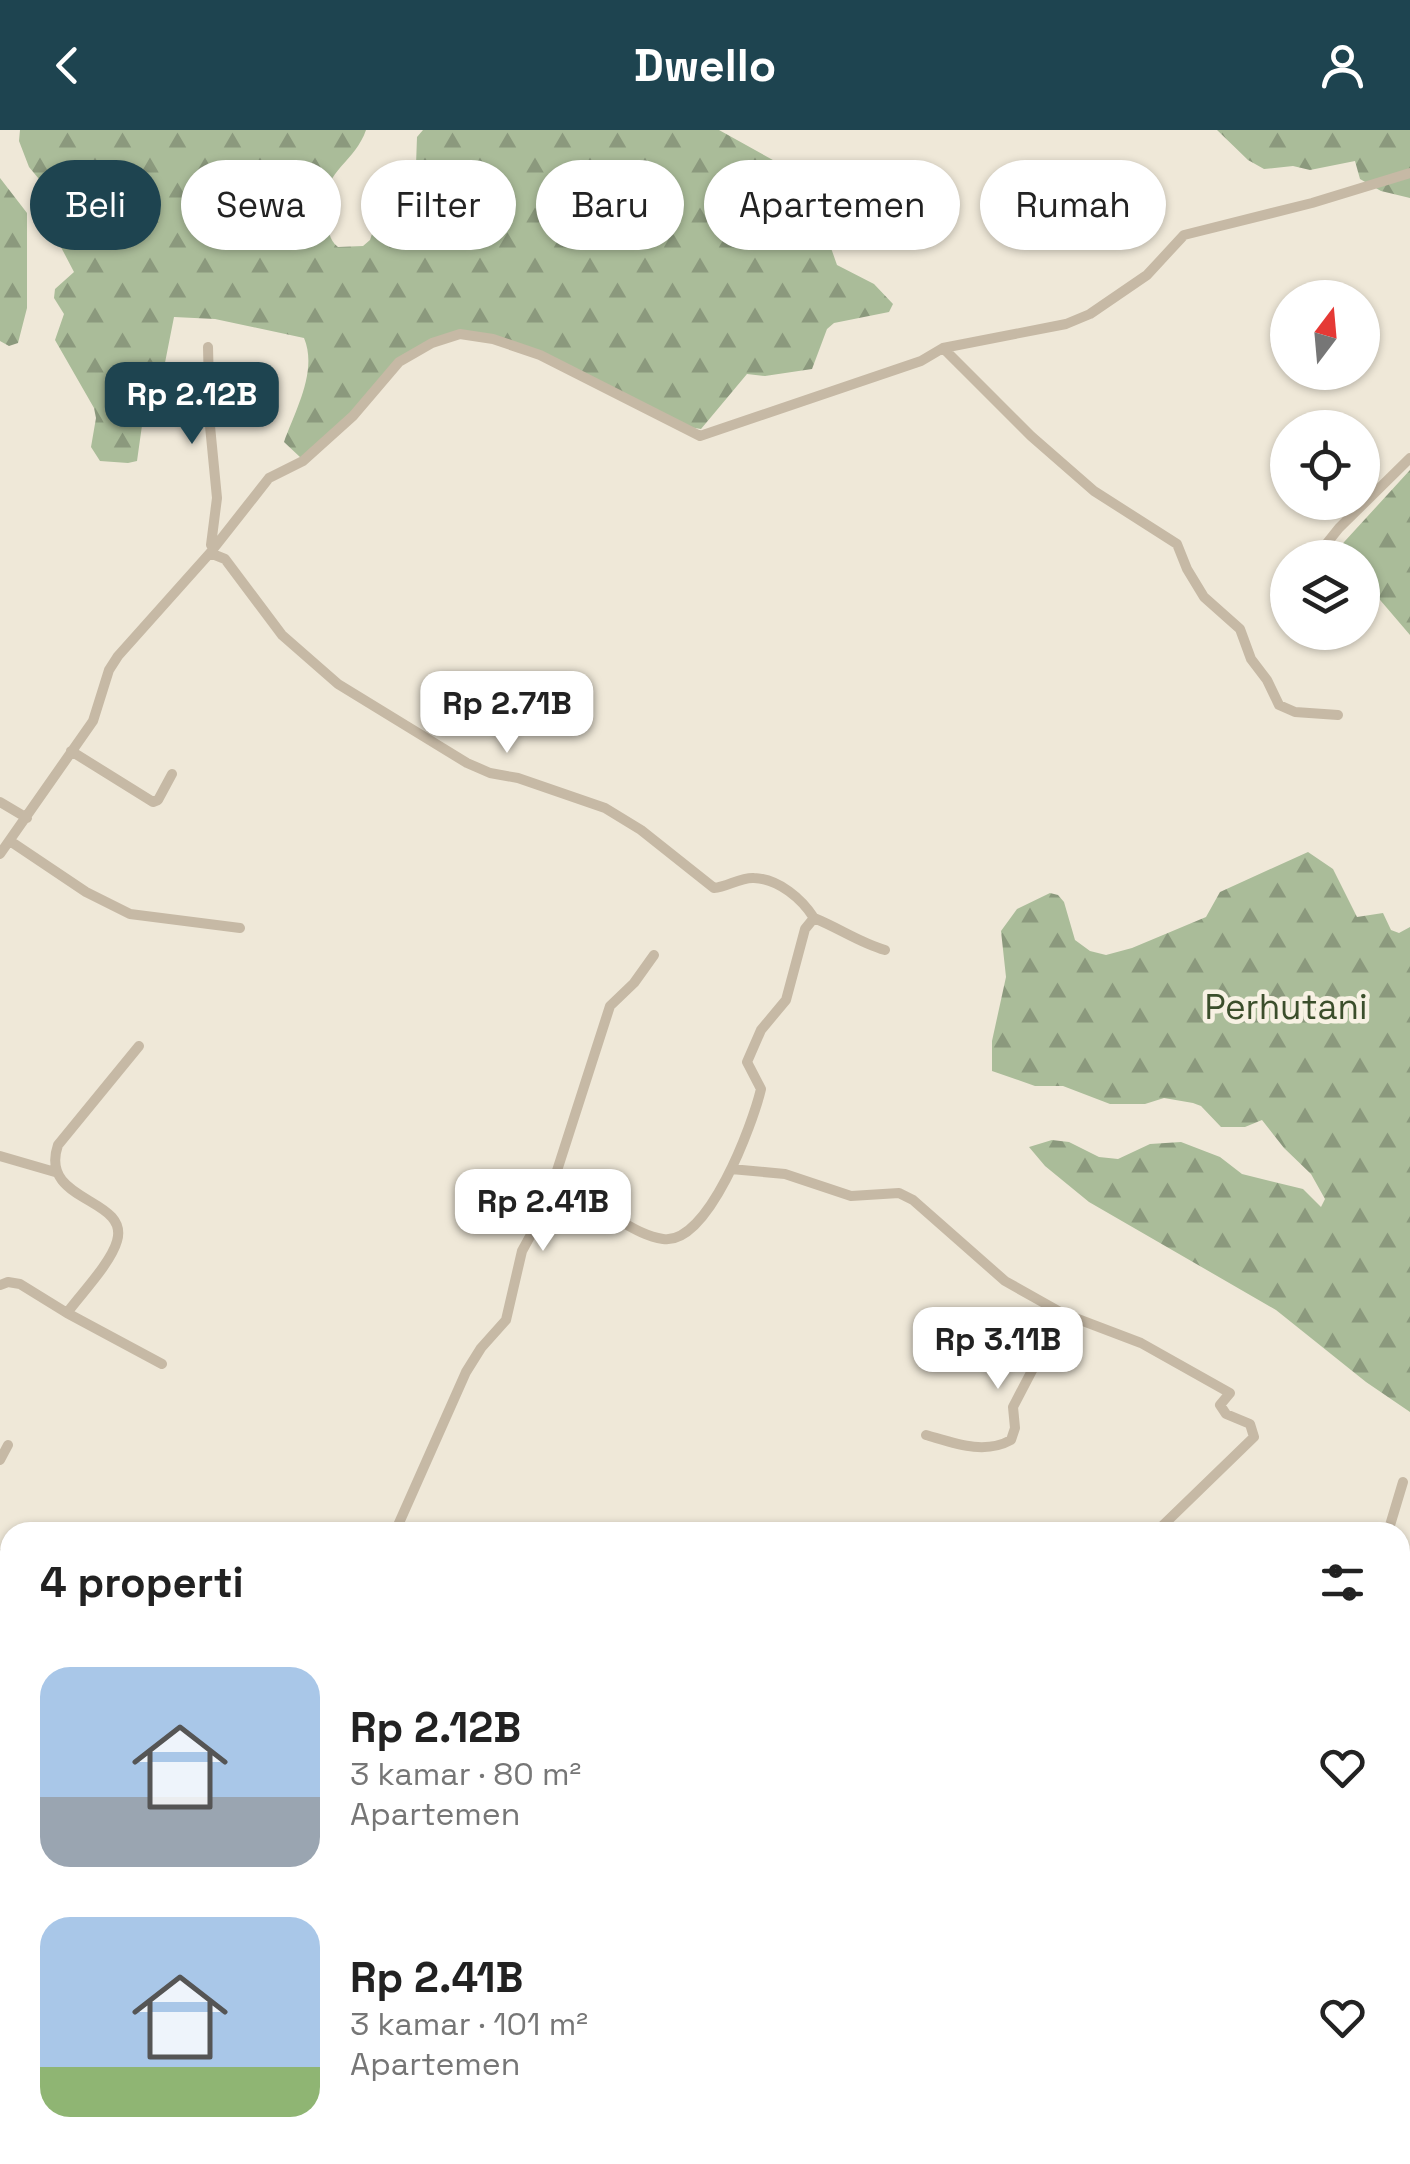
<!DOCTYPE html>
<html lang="id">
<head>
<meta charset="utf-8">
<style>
	body { margin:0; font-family:"Space Grotesk",sans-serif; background:#f6f6f6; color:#222; height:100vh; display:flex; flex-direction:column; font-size:38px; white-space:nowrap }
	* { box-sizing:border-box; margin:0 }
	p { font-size:32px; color:#767676 }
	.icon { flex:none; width:55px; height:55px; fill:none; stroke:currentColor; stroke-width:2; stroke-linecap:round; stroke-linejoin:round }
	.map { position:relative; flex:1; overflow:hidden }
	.side { position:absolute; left:0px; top:1392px; width:1410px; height:642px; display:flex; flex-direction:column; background:#fff; border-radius:30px 30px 0 0; box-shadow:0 2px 8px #0004 }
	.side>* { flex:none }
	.top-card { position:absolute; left:30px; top:30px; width:1350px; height:90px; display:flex; gap:20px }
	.needle { width:65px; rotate:16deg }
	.buttons { position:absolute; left:1270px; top:150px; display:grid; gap:20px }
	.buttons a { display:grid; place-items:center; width:110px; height:110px; border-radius:50%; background:#fff; box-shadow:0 2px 8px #0004; font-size:50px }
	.price { position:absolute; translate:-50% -85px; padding:0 22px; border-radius:20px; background:#fff; color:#222; font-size:32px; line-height:65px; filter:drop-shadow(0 2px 5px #0008) }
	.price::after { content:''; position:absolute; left:50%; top:60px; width:30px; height:22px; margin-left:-15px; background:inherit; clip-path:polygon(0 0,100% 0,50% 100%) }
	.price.on { background:#1e4450; color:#fff }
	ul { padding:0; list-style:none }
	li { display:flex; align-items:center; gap:30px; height:250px; padding:0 40px }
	li span { display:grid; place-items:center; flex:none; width:280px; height:200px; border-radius:30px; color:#555 }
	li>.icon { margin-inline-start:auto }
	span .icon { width:120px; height:120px; fill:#fffc; stroke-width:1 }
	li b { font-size:42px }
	h2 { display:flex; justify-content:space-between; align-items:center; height:120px; padding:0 40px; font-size:42px }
	.chip { padding:0 35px; border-radius:45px; background:#fff; box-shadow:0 2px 8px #0004; font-size:35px; line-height:90px }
	.chip.on { background:#1e4450; color:#fff }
	header { display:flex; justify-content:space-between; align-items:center; height:130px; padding:0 40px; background:#1e4450; color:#fff; font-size:45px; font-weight:600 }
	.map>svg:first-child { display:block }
	.forest { fill:url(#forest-firs) }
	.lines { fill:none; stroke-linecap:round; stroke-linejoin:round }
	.minor { stroke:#c6b9a5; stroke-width:10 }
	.labels { text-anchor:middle; stroke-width:9; stroke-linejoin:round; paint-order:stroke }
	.park-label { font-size:35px; fill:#3b4e2b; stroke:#f7f1e3 }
</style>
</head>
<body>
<header><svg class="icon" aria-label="back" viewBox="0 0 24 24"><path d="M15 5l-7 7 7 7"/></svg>Dwello<svg class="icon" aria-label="person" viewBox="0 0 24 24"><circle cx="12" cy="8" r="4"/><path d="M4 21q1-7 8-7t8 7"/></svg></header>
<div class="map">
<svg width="1410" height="2034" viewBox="0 0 1410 2034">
	<defs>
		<pattern id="forest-firs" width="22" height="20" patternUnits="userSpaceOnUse" patternTransform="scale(2.5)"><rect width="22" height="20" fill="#aabc99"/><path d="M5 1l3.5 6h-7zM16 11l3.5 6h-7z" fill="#8b997d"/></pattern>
	</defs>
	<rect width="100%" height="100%" fill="#efe8d8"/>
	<path class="forest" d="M 20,0 L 366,0 C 354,35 318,42 326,87 C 329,99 328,109 338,117 L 363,116 L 370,110 L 381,76 L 412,44 L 416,35 L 417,7 L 423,0 L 719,0 L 800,45 L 807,62 L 826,81 L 831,118 L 837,135 L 874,154 L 893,174 L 889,182 L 834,193 L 827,199 L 812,239 L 765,246 L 747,244 L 701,299 L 683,296 L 494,206 L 430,209 L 301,328 L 284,312 C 295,281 318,241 304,208 L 215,189 L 174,187 L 161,253 L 146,267 L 137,331 L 128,333 L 100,331 L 91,317 L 96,288 L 94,278 L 55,210 L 64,184 L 54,168 L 55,159 L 74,142 L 52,100 L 48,60 L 29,37 L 19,11 Z
		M 1217,0 L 1410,0 L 1410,68 L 1381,61 L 1360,49 L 1355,31 L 1310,40 L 1293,36 L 1264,39 L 1248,30 Z
		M 0,48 L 27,83 L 27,178 L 18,213 L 9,216 L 0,211 Z
		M 1410,340 L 1410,505 L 1363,450 L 1362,428 L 1339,427 L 1334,423 Z
		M 1308,722 L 1333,739 L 1357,787 L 1383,783 L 1391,800 L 1399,803 L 1410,797 L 1410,1282 L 1366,1252 L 1276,1180 L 1089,1072 L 1045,1036 L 1029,1017 L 1052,1010 L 1069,1012 L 1099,1027 L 1118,1029 L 1150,1014 L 1181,1012 L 1220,1027 L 1242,1044 L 1303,1059 L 1321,1077 L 1325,1069 L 1311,1044 L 1284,1018 L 1262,990 L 1245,997 L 1221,997 L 1201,976 L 1193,973 L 1164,968 L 1145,974 L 1110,974 L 1063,956 L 1035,956 L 992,941 L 992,911 L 1006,847 L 1001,801 L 1017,779 L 1050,763 L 1058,765 L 1064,772 L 1075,810 L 1090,821 L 1106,825 L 1132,818 L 1206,787 L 1220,762 Z
		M 0,1729 L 10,1731 L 10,2025 L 396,2025 L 407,2034 L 0,2034 Z"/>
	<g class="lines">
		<path class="minor" d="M 208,217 L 210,296 L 217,368 L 211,415
			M 943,218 L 1031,306 L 1094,361 L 1177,414 L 1187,439 L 1204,467 L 1240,499 L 1251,529 L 1267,550 L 1279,575 L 1295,582 L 1338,585
			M 210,423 L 225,429 L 282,505 L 338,554 L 467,633 L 490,643 L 518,648 L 605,678 L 641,700 L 714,758 C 727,757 741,747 754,748 C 779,749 802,769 814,788
			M 1315,428 L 1339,398 L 1410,328
			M 71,621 L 153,672 L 158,670 L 172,644
			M 0,672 L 27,688
			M 10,711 L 86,762 L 130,784 L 240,798
			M 0,724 L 93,591 L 109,540 L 118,526 L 210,423 L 269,348 L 303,331 L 353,286 L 399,232 L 432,213 L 460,204 L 493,209 L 540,225 L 700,306 L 921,231 L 943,218 L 1066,194 L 1090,184 L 1147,145 L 1184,105 L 1312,73 L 1410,43
			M 0,1026 L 55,1042
			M 731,1039 L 785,1044 L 851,1066 L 899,1063 L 913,1070 L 1005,1151 L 1062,1183 L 1141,1213 L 1230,1263 L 1220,1275 L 1226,1284 L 1250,1294 L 1254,1307 L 1156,1402
			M 544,1081 L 555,1084 C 598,1060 622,1103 663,1109 C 708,1116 753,993 761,959 L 747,932 L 761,900 L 786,870 L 805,799 L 814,788 C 839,798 860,813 885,820
			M 0,1155 L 8,1152 L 20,1154 L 67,1183 L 162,1234
			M 67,1183 C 80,1165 111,1133 117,1111 C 130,1067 38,1073 58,1015 L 139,916
			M 926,1305 C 954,1313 984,1325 1011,1310 L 1015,1298 L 1013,1277 L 1062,1183
			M 0,1330 L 8,1315
			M 395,1402 L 466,1242 L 481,1218 L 506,1190 L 522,1121 L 544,1081 L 610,876 L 634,853 L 654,825
			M 1388,1402 L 1403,1352
			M 0,1424 L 10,1427
			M 1400,1748 L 1405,1739
			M 717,2025 L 718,2034
			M 1136,2034 L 1145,2025"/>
	</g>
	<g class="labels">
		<g class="park-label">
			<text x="1286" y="889">Perhutani</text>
		</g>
	</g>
</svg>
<div class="buttons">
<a><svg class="needle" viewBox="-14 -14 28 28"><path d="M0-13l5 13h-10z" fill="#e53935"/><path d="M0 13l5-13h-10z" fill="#767676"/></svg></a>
<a><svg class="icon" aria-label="locate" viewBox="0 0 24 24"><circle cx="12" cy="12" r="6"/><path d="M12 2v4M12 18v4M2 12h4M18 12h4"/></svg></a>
<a><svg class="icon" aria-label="layers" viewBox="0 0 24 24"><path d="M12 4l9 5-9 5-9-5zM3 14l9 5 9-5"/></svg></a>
</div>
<b class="price on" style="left:192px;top:317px">Rp 2.12B</b>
<b class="price" style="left:507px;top:626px">Rp 2.71B</b>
<b class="price" style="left:543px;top:1124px">Rp 2.41B</b>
<b class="price" style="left:998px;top:1262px">Rp 3.11B</b>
<div class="top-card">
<a class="chip on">Beli</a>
<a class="chip">Sewa</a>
<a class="chip">Filter</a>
<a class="chip">Baru</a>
<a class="chip">Apartemen</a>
<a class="chip">Rumah</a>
</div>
<section class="side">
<h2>4 properti<svg class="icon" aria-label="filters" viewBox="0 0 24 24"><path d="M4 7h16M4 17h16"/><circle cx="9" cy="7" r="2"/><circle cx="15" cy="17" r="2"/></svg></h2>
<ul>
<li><span style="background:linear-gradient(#a9c7e8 65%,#9aa5b1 0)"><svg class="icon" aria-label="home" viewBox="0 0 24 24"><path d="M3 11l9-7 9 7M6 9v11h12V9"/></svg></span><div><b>Rp 2.12B</b><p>3 kamar · 80 m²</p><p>Apartemen</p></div><svg class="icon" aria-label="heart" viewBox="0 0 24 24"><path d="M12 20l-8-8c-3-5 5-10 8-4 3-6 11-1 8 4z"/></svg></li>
<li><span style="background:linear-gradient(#a9c7e8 75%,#8fb573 0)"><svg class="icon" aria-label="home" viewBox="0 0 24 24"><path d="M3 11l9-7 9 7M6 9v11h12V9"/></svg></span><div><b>Rp 2.41B</b><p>3 kamar · 101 m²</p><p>Apartemen</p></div><svg class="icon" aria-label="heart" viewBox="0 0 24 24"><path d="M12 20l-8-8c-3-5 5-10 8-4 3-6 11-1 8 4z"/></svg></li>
</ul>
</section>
</div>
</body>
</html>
